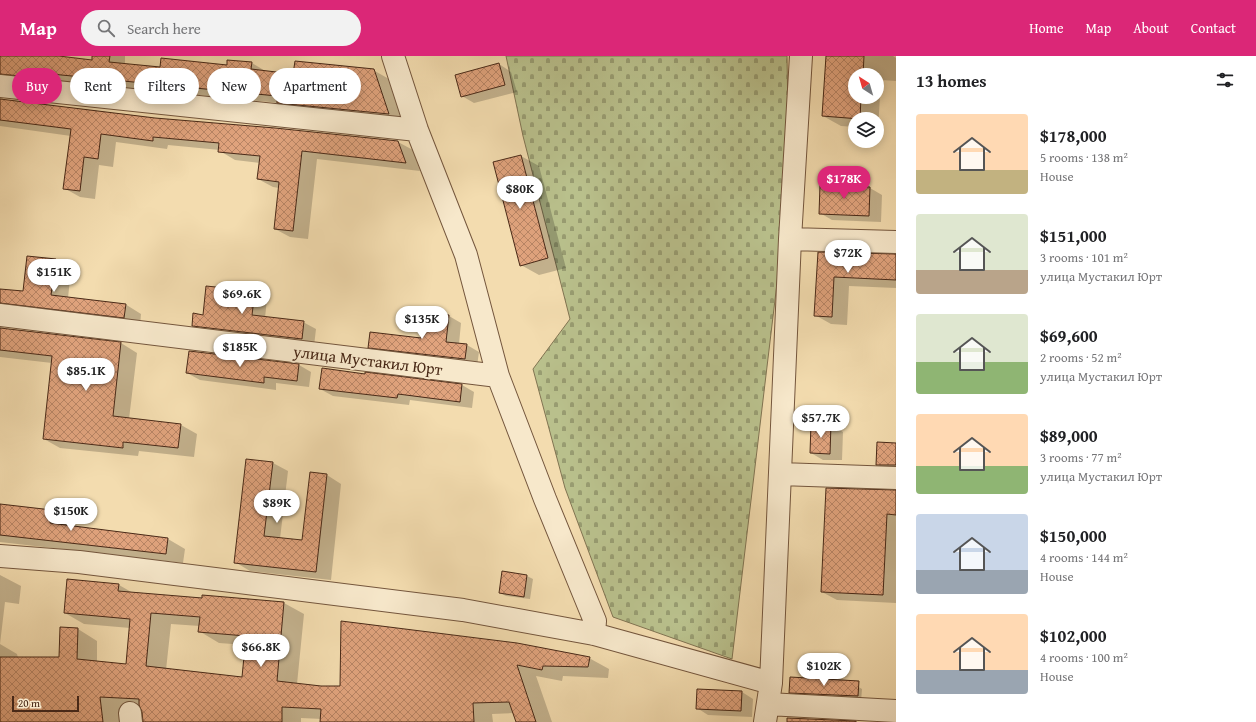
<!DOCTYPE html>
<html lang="en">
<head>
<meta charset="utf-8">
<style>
	body { margin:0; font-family:"Gentium Book Plus",serif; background:#f2f2f2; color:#202124; height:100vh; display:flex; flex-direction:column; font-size:15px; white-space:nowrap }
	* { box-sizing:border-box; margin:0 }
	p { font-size:13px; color:#757577 }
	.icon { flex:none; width:22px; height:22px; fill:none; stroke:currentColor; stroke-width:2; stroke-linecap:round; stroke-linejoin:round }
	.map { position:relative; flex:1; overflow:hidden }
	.details { display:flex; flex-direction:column; background:#fff; width:360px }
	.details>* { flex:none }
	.hud { position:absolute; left:12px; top:12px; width:380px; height:36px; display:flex; gap:8px }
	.needle { width:26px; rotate:323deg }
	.controls { position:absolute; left:848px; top:12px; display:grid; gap:8px }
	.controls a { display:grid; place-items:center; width:36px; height:36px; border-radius:50%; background:#fff; box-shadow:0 2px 10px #0003; font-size:20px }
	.scale { position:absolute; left:12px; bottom:10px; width:67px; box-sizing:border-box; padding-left:4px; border:2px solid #492917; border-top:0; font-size:11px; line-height:14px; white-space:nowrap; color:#492917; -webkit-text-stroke:3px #f7e8cb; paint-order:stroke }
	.price { position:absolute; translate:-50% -34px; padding:0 9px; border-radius:14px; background:#fff; color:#222; font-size:13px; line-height:26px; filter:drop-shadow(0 1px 2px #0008) }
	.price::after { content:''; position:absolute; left:50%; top:24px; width:12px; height:9px; margin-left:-6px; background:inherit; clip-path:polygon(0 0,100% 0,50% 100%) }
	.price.selected { background:#db2777; color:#fff }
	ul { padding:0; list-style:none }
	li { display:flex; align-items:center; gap:12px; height:100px; padding:0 20px }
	li span { display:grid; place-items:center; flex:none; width:112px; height:80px; border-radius:4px; color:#555 }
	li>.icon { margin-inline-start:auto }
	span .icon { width:48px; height:48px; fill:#fffc; stroke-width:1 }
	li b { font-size:17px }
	h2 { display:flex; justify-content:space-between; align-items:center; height:48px; padding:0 20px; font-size:17px }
	.pill { padding:0 14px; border-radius:18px; background:#fff; box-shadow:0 2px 10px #0003; font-size:14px; line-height:36px }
	.pill.selected { background:#db2777; color:#fff }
	header { display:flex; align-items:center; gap:24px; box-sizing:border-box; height:56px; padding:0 20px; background:#db2777; color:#fff }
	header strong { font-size:19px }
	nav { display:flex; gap:22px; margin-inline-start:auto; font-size:14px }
	.search { width:280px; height:36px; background:#f2f2f2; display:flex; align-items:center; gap:10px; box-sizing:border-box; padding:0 14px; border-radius:22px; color:#757577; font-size:15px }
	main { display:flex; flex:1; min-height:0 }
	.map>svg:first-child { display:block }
	.cemetery { fill:url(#cemetery-stones); stroke:#817452 }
	.shadow { fill:#0003; fill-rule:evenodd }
	.building { fill:url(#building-cross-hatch); stroke:#492917; fill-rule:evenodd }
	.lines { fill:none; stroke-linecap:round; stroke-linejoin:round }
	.minor-casing { stroke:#74563d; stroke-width:24 }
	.minor { stroke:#f7e8cb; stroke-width:22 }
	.labels { text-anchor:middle; stroke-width:4; stroke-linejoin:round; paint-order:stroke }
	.street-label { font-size:16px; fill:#492917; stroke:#f7e8cb }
</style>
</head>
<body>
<header>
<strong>Map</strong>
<div class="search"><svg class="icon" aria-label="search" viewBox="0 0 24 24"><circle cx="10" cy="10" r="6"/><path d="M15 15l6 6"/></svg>Search here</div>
<nav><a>Home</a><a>Map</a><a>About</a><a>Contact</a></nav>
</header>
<main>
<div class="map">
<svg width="896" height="666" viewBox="0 0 896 666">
	<defs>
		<pattern id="cemetery-stones" width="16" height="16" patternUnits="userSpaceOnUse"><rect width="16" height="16" fill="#b9c08c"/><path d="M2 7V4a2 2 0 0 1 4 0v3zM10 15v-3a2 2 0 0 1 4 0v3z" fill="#989c71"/></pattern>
		<pattern id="building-cross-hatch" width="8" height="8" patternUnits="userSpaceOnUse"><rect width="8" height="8" fill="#e0a37d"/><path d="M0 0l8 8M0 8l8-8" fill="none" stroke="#b88565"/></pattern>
	</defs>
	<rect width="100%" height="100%" fill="#f3dcaf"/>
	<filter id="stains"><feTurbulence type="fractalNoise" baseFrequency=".005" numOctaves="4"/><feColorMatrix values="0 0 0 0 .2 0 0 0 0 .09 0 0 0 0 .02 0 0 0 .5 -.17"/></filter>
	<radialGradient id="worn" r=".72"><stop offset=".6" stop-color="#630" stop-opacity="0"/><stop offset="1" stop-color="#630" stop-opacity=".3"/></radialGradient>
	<path class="cemetery" d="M 506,0 L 787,0 L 789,127 L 732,603 L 613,561 L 565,432 L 533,313 L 570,263 L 523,80 Z"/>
	<path class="shadow" d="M 0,0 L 48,0 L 93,5 L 93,0 L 125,0 L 125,9 L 161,12 L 228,10 L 228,5 L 252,7 L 267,16 L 294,19 L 373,14 L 389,23 L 403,66 L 293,55 L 280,47 L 56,25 L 55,30 L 2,38 L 3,44 L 155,63 L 398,86 L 413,94 L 420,115 L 317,103 L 308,183 L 290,181 L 275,173 L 279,132 L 273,131 L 258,123 L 260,107 L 235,104 L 220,95 L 220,94 L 168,89 L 167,93 L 116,86 L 113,111 L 99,109 L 95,143 L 80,141 L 64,132 L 71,80 L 0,70 Z
		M 827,0 L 893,0 L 896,2 L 896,25 L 881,24 L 878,73 L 877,63 L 855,63 L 855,71 L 841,70 L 823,60 ZM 855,19 L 877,19 L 877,41 L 855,41 Z
		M 499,8 L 511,16 L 517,36 L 474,47 L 462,40 Z
		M 521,100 L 539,110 L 566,212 L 539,219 L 521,209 Z
		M 870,132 L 882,139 L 881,166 L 832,164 L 820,157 Z
		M 819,197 L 896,199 L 896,232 L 849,230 L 847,269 L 831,268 L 815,259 Z
		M 55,204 L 71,213 L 68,242 L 125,248 L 141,258 L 140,270 L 3,267 L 4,273 L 121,287 L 137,297 L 129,363 L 181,369 L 197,378 L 194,401 L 139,395 L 138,400 L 60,392 L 44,383 L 52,307 L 0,301 L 0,234 L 24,237 Z
		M 255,236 L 267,243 L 265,262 L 303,266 L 316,273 L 314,290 L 205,276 L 193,269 L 204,260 Z
		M 449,260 L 461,267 L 459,288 L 467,289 L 479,296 L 477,310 L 382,298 L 369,291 L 422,283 Z
		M 299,309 L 311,316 L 309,331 L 276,327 L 276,334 L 200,324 L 187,317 Z
		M 366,317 L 462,329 L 474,336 L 472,352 L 410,344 L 409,349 L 333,340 L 320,333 L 366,319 Z
		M 830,369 L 843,376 L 842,404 L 823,404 L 811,397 Z
		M 896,388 L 896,417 L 892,417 L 877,408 Z
		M 273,407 L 288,415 L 280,483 L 303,485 L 327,419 L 341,428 L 331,524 L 250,515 L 235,506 Z
		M 896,435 L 896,547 L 837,544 L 822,536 Z
		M 0,449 L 51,455 L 68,465 L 67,470 L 168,483 L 185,493 L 183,507 L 0,486 Z
		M 0,519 L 21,530 L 19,548 L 5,546 L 0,588 L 17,598 L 18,602 L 60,602 L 78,573 L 97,585 L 97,606 L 127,609 L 130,572 L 84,568 L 65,557 L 119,529 L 133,537 L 202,543 L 284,547 L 304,558 L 297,628 L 321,631 L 341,631 L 342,567 L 589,602 L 609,613 L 608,622 L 563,620 L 562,625 L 536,620 L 552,666 L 517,666 L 514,657 L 492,658 L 493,666 L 321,666 L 322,663 L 301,662 L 301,666 L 153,666 L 153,654 L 119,652 L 121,666 L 0,666 ZM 171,568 L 200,570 L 199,575 L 219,587 L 246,589 L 243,622 L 166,614 Z
		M 527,520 L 533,523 L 530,543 L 506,540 L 500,537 Z
		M 850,626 L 862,633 L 861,646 L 802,643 L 790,636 Z
		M 698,634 L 742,636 L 753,643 L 752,661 L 708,659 L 697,652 Z"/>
	<path class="building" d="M 0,0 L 59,0 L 92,4 L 92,0 L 110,0 L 109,6 L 160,11 L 161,2 L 227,9 L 227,4 L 252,6 L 251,13 L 293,18 L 295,5 L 374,13 L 389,58 L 277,47 L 277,40 L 41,17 L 40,22 L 0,18 Z
		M 826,0 L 864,0 L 863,19 L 855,19 L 855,41 L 861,41 L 860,63 L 822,60 Z
		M 499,7 L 505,29 L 461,41 L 455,19 Z
		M 0,43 L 155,62 L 275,72 L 398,85 L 406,107 L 302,95 L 293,175 L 274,173 L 279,126 L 257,123 L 260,100 L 218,96 L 219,87 L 153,81 L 153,85 L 101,78 L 98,103 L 84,101 L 80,135 L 63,133 L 71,73 L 0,64 Z
		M 521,99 L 548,202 L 520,210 L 493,106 Z
		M 820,129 L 870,131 L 869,160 L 819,158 Z
		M 818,196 L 896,198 L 896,224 L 834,221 L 832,261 L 814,260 Z
		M 27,200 L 56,203 L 51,239 L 126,248 L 124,262 L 0,247 L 0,233 L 23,235 Z
		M 206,230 L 255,235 L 252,259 L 304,265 L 302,283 L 192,270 L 193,257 L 203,259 Z
		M 424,256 L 449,259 L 446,286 L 467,288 L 465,303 L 368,292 L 370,276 L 421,282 Z
		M 0,272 L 121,286 L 113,360 L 181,368 L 178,392 L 123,386 L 123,392 L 43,383 L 52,300 L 0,294 Z
		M 189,295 L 299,308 L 297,325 L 264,321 L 264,327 L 186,317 Z
		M 322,312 L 365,318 L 365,316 L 462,328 L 460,346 L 398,338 L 397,342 L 319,333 Z
		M 811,368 L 831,368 L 830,398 L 810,397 Z
		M 877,386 L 896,387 L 896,409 L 876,409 Z
		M 246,403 L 273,406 L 264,480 L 302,484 L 310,416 L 327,418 L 316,516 L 234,507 Z
		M 826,432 L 896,434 L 896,459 L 887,458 L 883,539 L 821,536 Z
		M 0,448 L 52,454 L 50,467 L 168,482 L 166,498 L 0,479 Z
		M 502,515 L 527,519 L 524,541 L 499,537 Z
		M 67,523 L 119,528 L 118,535 L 202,542 L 202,539 L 284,546 L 277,625 L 321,630 L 340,630 L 341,565 L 517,587 L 590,601 L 588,611 L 543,610 L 542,614 L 517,609 L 536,666 L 516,666 L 509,646 L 473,647 L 474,666 L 320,666 L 321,653 L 282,651 L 282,666 L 143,666 L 142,656 L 139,649 L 139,643 L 100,641 L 103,666 L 0,666 L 0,601 L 59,601 L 60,571 L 78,572 L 77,603 L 126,608 L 130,563 L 64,557 ZM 151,557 L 200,561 L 198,576 L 246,580 L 242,621 L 146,610 Z
		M 790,621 L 859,625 L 858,640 L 789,637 Z
		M 697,633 L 742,635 L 741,655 L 696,653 Z
		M 787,662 L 856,665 L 856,666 L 787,666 Z"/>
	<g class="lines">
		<g class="minor-casing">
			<path id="minor" d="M 393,0 L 417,74 L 466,199 L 498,320 L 545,443 L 595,565 L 594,578
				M 0,30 L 417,74
				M 790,183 L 896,186
				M 0,259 L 498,320
				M 780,418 L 896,422
				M 0,500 L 79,506 L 463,554 L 594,578 L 771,627
				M 768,648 L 896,655
				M 130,657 L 131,666
				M 765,666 L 771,627 L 790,183 L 801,0"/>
		</g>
		<use href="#minor" class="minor"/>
	</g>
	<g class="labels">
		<g class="street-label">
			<text transform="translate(368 304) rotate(7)" y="6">улица Мустакил Юрт</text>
		</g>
	</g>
	<rect width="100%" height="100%" filter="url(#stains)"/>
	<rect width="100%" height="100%" fill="url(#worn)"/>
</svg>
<div class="controls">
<a><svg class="needle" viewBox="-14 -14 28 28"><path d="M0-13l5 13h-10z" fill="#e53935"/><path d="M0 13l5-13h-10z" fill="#757577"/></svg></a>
<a><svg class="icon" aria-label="layers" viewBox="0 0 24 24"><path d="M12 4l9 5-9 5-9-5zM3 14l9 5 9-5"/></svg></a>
</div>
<div class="scale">20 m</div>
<b class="price selected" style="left:844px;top:144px">$178K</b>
<b class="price" style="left:520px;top:154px">$80K</b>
<b class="price" style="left:848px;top:218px">$72K</b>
<b class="price" style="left:54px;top:237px">$151K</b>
<b class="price" style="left:242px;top:259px">$69.6K</b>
<b class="price" style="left:422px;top:284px">$135K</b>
<b class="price" style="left:240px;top:312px">$185K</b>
<b class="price" style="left:86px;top:336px">$85.1K</b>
<b class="price" style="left:821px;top:383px">$57.7K</b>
<b class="price" style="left:277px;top:468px">$89K</b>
<b class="price" style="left:71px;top:476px">$150K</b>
<b class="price" style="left:261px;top:612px">$66.8K</b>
<b class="price" style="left:824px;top:631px">$102K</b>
<div class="hud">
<a class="pill selected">Buy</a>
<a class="pill">Rent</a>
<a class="pill">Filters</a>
<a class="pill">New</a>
<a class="pill">Apartment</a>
</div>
</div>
<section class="details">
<h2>13 homes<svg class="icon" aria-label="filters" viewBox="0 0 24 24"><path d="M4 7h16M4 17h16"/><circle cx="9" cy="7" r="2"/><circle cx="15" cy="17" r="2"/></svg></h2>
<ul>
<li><span style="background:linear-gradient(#ffd9b3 70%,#c2b280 0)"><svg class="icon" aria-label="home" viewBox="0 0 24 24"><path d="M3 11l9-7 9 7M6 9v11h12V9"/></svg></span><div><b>$178,000</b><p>5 rooms · 138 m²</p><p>House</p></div></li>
<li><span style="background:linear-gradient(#dfe7d0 70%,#b9a48a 0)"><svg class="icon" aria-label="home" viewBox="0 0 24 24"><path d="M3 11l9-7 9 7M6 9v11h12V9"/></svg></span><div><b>$151,000</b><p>3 rooms · 101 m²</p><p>улица Мустакил Юрт</p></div></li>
<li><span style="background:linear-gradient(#dfe7d0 60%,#8fb573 0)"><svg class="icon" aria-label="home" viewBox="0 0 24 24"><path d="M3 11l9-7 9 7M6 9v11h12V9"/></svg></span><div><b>$69,600</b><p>2 rooms · 52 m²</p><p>улица Мустакил Юрт</p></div></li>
<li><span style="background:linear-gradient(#ffd9b3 65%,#8fb573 0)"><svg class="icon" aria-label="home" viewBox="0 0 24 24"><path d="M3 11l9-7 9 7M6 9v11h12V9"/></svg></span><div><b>$89,000</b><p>3 rooms · 77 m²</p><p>улица Мустакил Юрт</p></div></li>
<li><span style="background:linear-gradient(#c9d6e8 70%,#9aa5b1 0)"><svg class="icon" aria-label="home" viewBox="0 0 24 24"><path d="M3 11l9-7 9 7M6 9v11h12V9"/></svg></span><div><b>$150,000</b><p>4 rooms · 144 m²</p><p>House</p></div></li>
<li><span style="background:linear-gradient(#ffd9b3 70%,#9aa5b1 0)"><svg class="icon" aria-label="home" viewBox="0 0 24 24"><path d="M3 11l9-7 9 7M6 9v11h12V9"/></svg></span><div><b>$102,000</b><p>4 rooms · 100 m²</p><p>House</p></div></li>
</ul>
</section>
</main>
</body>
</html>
